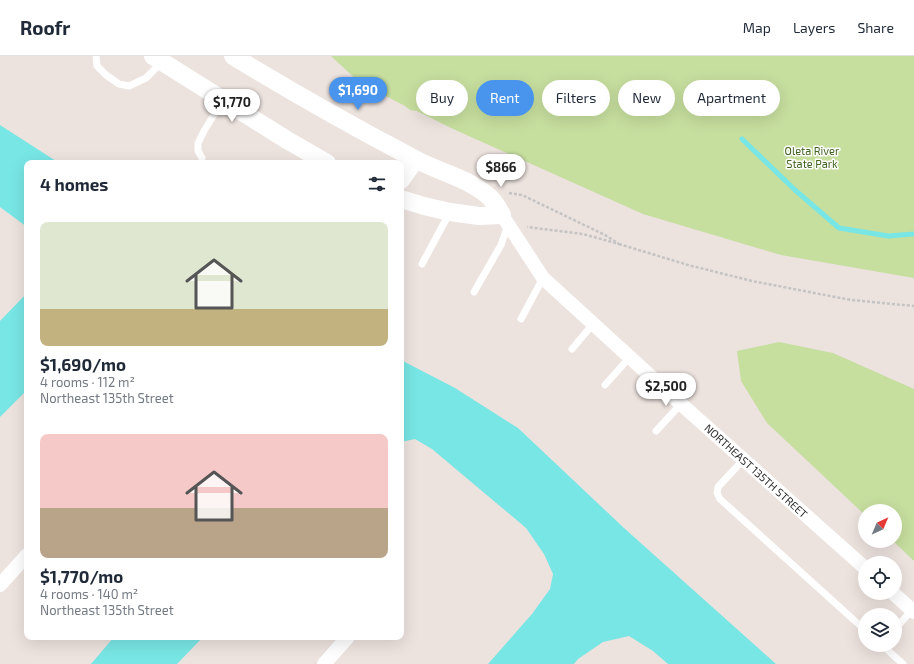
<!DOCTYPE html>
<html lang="en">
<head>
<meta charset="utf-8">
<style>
	body { margin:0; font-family:"Exo 2",sans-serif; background:#f6f6f7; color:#1f2937; height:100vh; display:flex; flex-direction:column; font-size:15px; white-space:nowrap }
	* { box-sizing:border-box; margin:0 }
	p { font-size:13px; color:#747a83 }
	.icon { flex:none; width:22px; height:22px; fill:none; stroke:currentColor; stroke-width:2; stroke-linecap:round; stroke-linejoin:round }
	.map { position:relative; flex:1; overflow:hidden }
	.details { position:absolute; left:24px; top:104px; width:380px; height:480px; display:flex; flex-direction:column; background:#fff; border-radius:8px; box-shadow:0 4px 16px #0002 }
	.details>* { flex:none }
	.guide { position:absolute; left:416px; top:24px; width:380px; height:36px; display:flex; gap:8px }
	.needle { width:26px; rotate:44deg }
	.buttons { position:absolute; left:858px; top:448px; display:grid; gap:8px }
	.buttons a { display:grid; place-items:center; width:44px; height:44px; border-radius:50%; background:#fff; box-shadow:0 4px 16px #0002; font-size:20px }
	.price { position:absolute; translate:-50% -34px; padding:0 9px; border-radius:14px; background:#fff; color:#222; font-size:13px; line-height:26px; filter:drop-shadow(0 1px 2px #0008) }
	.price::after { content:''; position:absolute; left:50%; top:24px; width:12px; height:9px; margin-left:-6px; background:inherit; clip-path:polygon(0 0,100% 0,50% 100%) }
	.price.active { background:#4995ed; color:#fff }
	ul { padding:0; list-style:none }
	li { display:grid; align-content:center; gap:8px; height:212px; padding:0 16px }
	li span { display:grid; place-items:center; height:124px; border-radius:8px; color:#555 }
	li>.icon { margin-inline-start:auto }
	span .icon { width:72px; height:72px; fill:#fffc; stroke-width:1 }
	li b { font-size:17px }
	h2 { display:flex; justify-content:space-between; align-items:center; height:48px; padding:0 16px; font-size:17px }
	.chip { padding:0 14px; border-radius:18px; background:#fff; box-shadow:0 4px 16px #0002; font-size:14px; line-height:36px }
	.chip.active { background:#4995ed; color:#fff }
	header { display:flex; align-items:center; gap:24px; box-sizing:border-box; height:56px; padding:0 20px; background:#fff; border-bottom:1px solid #e0e1e3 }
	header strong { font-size:19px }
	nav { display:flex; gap:22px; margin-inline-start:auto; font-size:14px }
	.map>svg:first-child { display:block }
	.green { fill:#c6de9e }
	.water { fill:#78e6e5 }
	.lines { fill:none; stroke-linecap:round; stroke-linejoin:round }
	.stream { stroke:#78e6e5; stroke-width:5 }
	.path { stroke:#c4c4c4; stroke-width:2.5; stroke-dasharray:3 2; stroke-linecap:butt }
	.service { stroke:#fff; stroke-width:7 }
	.minor { stroke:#fff; stroke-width:14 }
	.tertiary { stroke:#fff; stroke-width:18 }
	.labels { text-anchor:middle; stroke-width:3; stroke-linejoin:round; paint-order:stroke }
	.park-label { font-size:11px; fill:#40631f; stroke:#fff }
	.street-label { font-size:11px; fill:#2b2b2b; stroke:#fff }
</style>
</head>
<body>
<header>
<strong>Roofr</strong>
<nav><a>Map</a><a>Layers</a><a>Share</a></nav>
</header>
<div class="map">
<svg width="914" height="608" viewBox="0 0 914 608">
	<rect width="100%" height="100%" fill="#ece2de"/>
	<path class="green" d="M 331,0 L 914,0 L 914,222 L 781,199 L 643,158 L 451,72 L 417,55 L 410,54 L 405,50 L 359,26 Z
		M 779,286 L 833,297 L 914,333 L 914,505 L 893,485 L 895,485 L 895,455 L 865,455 L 865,459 L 767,367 L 741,325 L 737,295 Z"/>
	<path class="water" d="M 0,69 L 59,107 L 27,107 L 27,171 L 0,151 Z
		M 27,237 L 27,334 L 0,361 L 0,265 Z
		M 401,304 L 455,332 L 518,372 L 624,472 L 776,608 L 668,608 L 653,595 L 629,580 L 603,586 L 578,603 L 574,608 L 488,608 L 532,558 L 550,533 L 553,518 L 544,498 L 526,472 L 432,393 L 415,383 L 401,386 Z
		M 114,581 L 203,581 L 177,608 L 91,608 Z"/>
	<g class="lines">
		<path class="stream" d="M 742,83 L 795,134 L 839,172 L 888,180 L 914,178"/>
		<path class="path" d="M 509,137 L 522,139 L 605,179 L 619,188 L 583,178 L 527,171
			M 619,188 L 688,209 L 752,225 L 851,244 L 914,250"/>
		<path class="service" d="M 96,0 L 97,10 L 106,19 L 119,28 L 129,30 L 146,22 L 162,6
			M 202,102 L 198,95 L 198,87 L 204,75 L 223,44
			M 422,208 L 450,156
			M 474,236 L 501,189 L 508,169
			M 521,263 L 543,222
			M 572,293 L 593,268
			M 605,329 L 630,301
			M 656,375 L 681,348
			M 743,404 L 718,431 L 717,437 L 720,443 L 865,574
			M 895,573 L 912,554
			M 882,589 L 903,608"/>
		<path class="minor" d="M 502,159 L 543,222 L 681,348 L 865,512
			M 0,529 L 27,499
			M 893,537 L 914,556
			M 324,608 L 348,581"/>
		<path class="tertiary" d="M 153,0 L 287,84 L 327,107
			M 233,0 C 292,36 352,70 413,102 C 436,115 465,121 486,138 C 494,144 498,151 502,159 L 479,160 L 450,156 L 424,150 L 401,143
			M 401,124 L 415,104"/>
	</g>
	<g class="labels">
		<g class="park-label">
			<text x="812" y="99">Oleta River<tspan x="812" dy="13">State Park</tspan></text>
		</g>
		<g class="street-label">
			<text transform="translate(756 415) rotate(42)" y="4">NORTHEAST 135TH STREET</text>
		</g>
	</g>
</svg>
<div class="buttons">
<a><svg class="needle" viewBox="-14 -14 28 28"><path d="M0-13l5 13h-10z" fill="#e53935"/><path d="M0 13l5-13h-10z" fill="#747a83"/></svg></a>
<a><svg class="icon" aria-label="locate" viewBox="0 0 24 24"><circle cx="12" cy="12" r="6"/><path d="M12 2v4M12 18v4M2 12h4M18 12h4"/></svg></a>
<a><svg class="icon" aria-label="layers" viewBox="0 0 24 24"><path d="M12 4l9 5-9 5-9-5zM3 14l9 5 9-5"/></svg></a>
</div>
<b class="price active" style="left:358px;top:55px">$1,690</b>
<b class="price" style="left:232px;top:67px">$1,770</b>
<b class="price" style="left:501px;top:132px">$866</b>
<b class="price" style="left:666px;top:351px">$2,500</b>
<div class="guide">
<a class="chip">Buy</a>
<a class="chip active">Rent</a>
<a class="chip">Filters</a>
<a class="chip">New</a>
<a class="chip">Apartment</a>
</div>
<section class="details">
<h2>4 homes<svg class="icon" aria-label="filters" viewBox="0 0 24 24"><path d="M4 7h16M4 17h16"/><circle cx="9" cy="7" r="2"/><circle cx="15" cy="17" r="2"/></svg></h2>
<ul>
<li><span style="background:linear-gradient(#dfe7d0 70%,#c2b280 0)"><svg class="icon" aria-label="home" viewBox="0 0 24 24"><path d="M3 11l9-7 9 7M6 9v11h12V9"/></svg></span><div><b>$1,690/mo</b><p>4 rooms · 112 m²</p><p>Northeast 135th Street</p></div></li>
<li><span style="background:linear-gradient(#f6c9c9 60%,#b9a48a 0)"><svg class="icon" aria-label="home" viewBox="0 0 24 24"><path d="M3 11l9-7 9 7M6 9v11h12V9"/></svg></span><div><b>$1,770/mo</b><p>4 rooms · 140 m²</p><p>Northeast 135th Street</p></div></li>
</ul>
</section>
</div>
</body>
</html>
